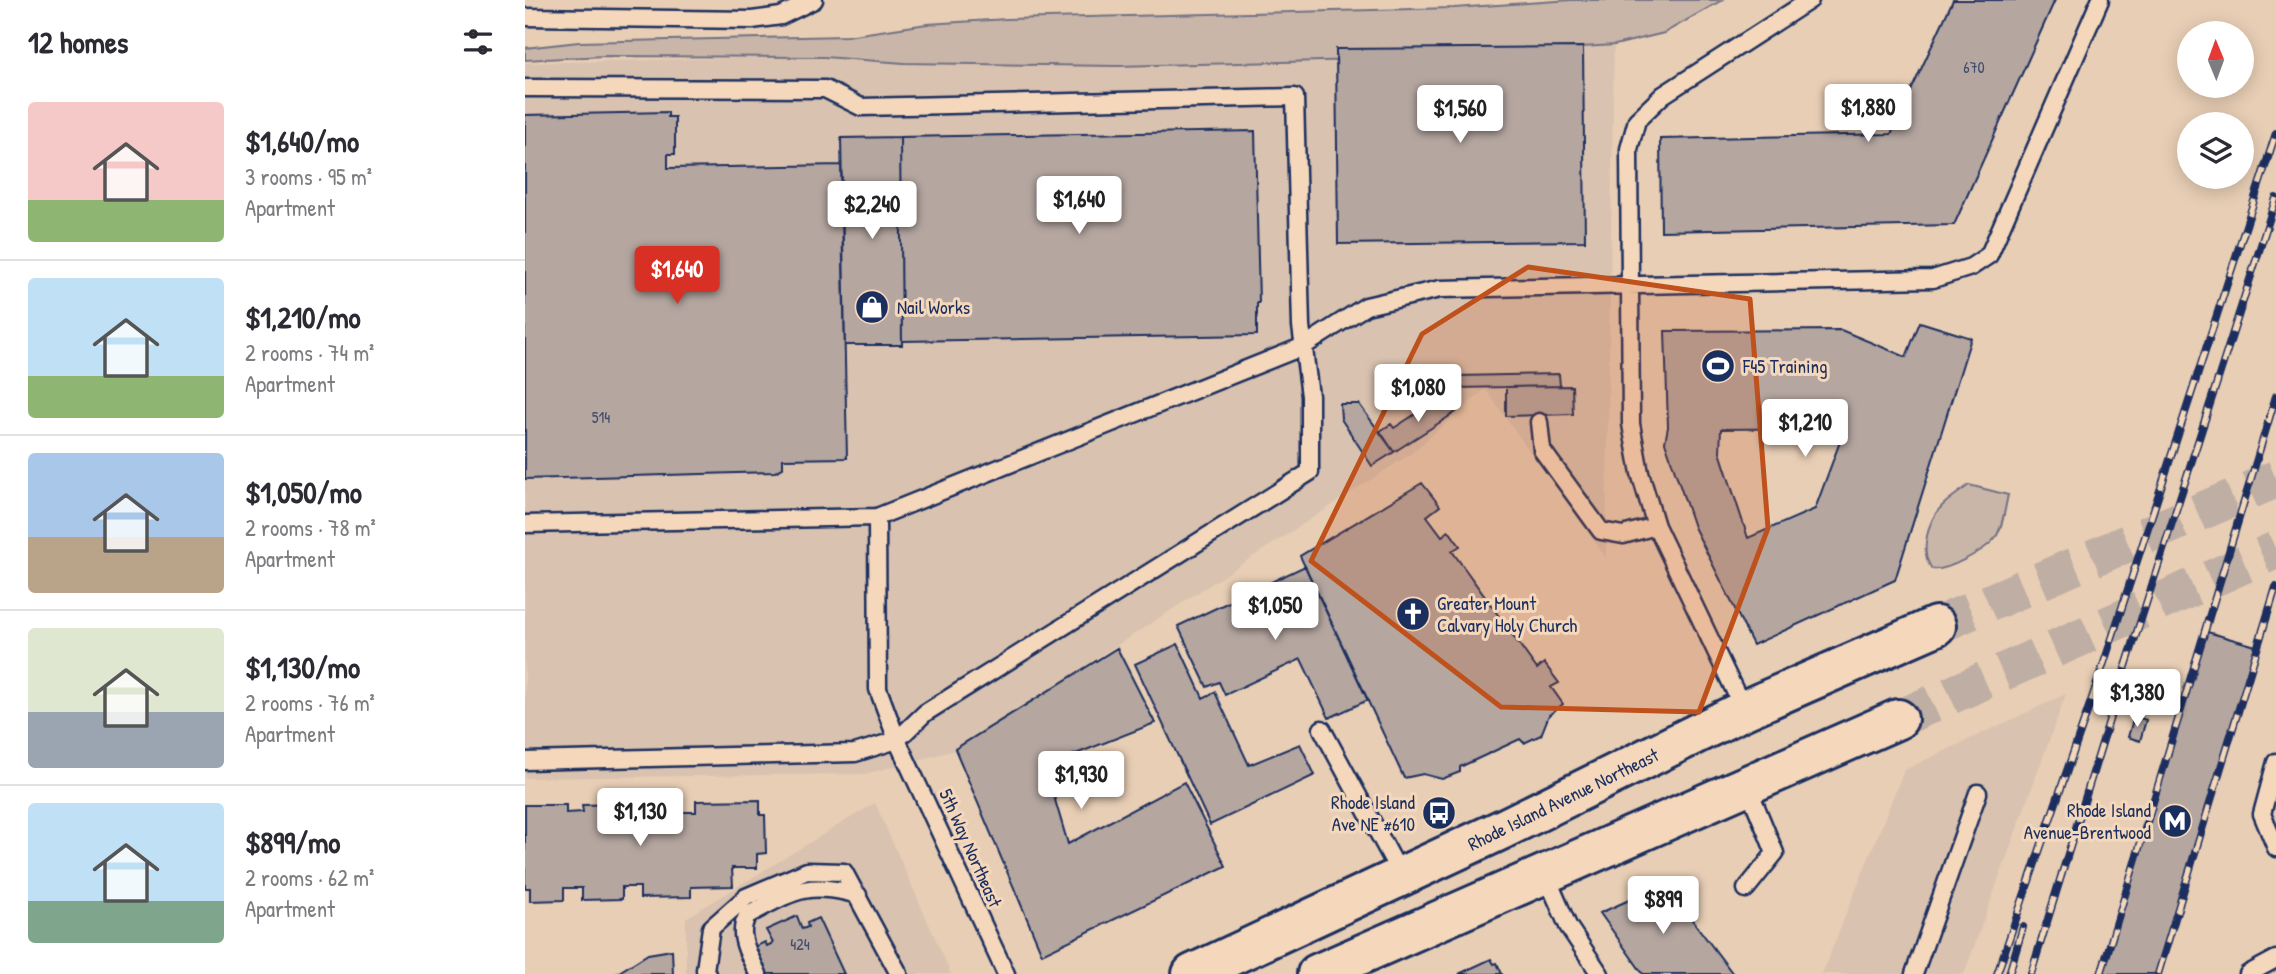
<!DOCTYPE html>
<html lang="en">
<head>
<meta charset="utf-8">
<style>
	body { margin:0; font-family:"Patrick Hand",sans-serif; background:#f7f7f7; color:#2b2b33; height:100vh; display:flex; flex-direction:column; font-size:26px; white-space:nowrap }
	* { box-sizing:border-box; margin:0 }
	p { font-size:23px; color:#7c7c81 }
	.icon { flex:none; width:38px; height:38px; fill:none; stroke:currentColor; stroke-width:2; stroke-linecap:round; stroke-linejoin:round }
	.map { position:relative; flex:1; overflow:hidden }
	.details { display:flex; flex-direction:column; background:#fff; width:525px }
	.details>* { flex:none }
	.needle { width:46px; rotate:359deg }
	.buttons { position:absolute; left:1652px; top:21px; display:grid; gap:14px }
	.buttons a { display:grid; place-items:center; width:77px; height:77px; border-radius:50%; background:#fff; box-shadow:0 4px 18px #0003; font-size:35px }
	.price { position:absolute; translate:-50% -60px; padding:0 16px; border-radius:7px; background:#fff; color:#222; font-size:23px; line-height:46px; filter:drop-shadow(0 2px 4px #0008) }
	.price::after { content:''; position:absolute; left:50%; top:42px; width:21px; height:16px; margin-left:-10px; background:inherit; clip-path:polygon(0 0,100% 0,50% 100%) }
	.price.selected { background:#d93025; color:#fff }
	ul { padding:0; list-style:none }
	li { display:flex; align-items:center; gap:21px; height:175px; padding:0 28px }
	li+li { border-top:2px solid #e1e1e2 }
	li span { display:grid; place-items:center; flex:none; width:196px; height:140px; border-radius:7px; color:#555 }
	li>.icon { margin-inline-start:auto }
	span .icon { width:84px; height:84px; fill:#fffc; stroke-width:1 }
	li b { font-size:30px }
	h2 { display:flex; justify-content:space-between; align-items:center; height:84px; padding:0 28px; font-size:30px }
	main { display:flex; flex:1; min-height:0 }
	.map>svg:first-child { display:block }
	.built { fill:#d9c2af }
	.green { fill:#cab6a9; stroke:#727284; stroke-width:2 }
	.building { fill:#b5a6a0; stroke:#1b2f5e; stroke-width:2; fill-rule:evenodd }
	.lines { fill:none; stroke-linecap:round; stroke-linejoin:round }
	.primary-tunnel { stroke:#bfaea4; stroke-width:38; stroke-dasharray:38 19; stroke-linecap:butt }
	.lane-casing { stroke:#1b2f5e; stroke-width:21 }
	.primary-casing { stroke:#1b2f5e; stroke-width:44 }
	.lane { stroke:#f5d8bb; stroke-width:16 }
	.primary { stroke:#f5d8bb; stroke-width:38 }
	.rail-casing { stroke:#1b2f5e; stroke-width:8 }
	.rail { stroke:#f5d8bb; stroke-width:5; stroke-dasharray:16; stroke-linecap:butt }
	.marked { fill:#bf511c; fill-opacity:0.2; stroke:#bf511c; stroke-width:5; stroke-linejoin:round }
	.labels { text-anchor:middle; stroke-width:6; stroke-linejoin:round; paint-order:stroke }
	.number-label { font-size:16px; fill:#424d6e }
	.poi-label { font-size:19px; fill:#1b2f5e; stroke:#f5d8bb; text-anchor:start }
	.street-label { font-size:19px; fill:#1b2f5e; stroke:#f5d8bb }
</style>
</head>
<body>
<main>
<section class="details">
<h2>12 homes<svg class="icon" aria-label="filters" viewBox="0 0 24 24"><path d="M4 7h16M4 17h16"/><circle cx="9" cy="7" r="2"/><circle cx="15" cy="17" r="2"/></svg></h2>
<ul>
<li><span style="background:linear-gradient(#f6c9c9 70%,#8fb573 0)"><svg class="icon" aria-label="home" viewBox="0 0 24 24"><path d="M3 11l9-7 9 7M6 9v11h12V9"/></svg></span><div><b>$1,640/mo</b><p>3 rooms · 95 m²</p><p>Apartment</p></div></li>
<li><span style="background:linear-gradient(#bfe0f5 70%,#8fb573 0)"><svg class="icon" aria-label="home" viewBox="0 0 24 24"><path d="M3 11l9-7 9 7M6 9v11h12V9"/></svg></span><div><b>$1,210/mo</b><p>2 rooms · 74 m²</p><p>Apartment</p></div></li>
<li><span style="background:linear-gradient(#a9c7e8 60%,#b9a48a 0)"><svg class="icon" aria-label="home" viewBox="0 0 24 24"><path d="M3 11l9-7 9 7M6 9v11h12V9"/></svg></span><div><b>$1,050/mo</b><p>2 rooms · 78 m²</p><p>Apartment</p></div></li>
<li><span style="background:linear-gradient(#dfe7d0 60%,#9aa5b1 0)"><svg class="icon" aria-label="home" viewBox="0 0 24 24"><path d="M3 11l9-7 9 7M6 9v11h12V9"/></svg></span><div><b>$1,130/mo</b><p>2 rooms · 76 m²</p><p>Apartment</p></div></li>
<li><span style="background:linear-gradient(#bfe0f5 70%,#7fa58c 0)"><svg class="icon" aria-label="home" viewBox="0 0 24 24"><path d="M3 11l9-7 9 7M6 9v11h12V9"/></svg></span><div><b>$899/mo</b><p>2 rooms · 62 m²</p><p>Apartment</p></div></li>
</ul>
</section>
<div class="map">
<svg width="1751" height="974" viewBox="0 0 1751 974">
	<rect width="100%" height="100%" fill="#e8ceb5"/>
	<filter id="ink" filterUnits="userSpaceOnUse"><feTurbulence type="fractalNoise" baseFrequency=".0143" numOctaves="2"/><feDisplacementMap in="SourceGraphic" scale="14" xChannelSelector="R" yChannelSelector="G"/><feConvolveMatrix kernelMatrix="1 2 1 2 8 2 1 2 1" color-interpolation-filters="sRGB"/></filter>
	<g filter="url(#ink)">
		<path class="built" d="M 1089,38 L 1081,558 L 960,389 L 887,453 L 431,750 L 340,774 L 0,778 L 0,63 Z
			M 1541,694 L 1439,974 L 1297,974 L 1379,770 Z
			M 350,803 L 426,974 L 161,974 L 161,918 Z"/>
		<path class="green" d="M 1047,0 L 1197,0 L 1139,33 L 1090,45 L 838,60 L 591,66 L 379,63 L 299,57 L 80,56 L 0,60 L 0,48 L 54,42 L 322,36 L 402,24 L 482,19 L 929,8 Z
			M 1444,485 L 1483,495 C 1480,507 1478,528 1470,538 C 1461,550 1421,572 1407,569 C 1394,552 1403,520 1417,506 C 1425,498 1435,492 1444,485 Z"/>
		<path class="building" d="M 1428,0 L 1530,0 L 1429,225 L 1136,231 L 1135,139 L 1366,134 Z
			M 1058,47 L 1060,241 L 813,244 L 811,49 Z
			M 143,112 L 143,117 L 150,117 L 150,154 L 143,154 L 143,168 L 316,165 L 322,458 L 258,459 L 258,468 L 250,472 L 0,479 L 0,115 Z
			M 730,131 L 734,303 L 732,303 L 732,335 L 377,341 L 375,137 Z
			M 375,137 L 377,345 L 320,345 L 316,138 Z
			M 1395,322 L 1446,338 L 1370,580 L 1228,645 L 1169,527 L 1140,442 L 1143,427 L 1140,331 L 1316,330 L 1381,357 ZM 1320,428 L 1290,509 L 1223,538 L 1195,452 L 1196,429 Z
			M 1034,374 L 1035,386 L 933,388 L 932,385 L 932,376 Z
			M 1047,386 L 1048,414 L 981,416 L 981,387 Z
			M 920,395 L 931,412 L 869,452 L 855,431 L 866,424 L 869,428 Z
			M 815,404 L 834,404 L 869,452 L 847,466 L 816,419 Z
			M 897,483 L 915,506 L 902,516 L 917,536 L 924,531 L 935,546 L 927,551 L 1012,669 L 1019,663 L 1034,683 L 1026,687 L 1038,704 L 1024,715 L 1016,735 L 999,743 L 995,739 L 935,767 L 935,772 L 917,779 L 898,774 L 879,778 L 775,556 Z
			M 780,566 L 843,700 L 804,718 L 776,659 L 700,695 L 694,682 L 682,687 L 653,626 Z
			M 1679,631 L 1734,647 L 1635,974 L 1574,974 Z
			M 653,644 L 678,698 L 690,692 L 724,765 L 775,744 L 790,775 L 685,825 L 610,664 Z
			M 592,648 L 630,723 L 520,766 L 543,844 L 659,782 L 701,866 L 517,954 L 430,749 Z
			M 1609,716 L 1621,720 L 1615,741 L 1603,737 Z
			M 235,800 L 235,815 L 240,815 L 241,853 L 232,854 L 232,868 L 207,868 L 208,886 L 166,887 L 166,897 L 115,898 L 115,887 L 97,887 L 97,899 L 57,900 L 57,888 L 39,888 L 39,900 L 5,901 L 5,888 L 0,888 L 0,805 L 41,805 L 41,813 L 58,812 L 57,805 L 97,804 L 98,812 L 114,812 L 114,804 L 154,803 L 155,812 L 171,812 L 171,801 Z
			M 1140,884 L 1208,974 L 1118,974 L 1075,913 Z
			M 272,916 L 277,929 L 283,927 L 282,923 L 293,918 L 319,974 L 241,974 L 229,947 L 240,942 L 242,946 L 248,943 L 241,930 Z
			M 147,950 L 148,974 L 91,974 L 123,954 Z
			M 966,959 L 969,964 L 972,963 L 977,974 L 934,974 Z"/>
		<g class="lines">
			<path class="primary-tunnel" d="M 1411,626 L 1751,479
				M 1373,719 L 1751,550"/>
			<g class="lane-casing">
				<path id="lane" d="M 0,17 L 227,20 L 256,16 L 289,0
					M 0,88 L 300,89 L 336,107 L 770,97 L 776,326 L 785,396 L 785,472 L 400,713 L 372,740 L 330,753 L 0,761
					M 1014,422 L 1017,450 L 1076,531 L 1098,535 L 1131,526
					M 0,524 L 352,517
					M 1219,710 L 1131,526 L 1115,473 L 1106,424 L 1104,149 L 1112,120 L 1138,95 L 1285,0
					M 797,729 L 877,877
					M 1751,762 L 1737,814 L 1751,848
					M 1020,873 L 1043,926 L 1075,974
					M 1221,889 L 1250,853 L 1222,785
					M 182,974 L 180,970 L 186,928 L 221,897 L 282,871 L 319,872 L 374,974
					M 233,974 C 225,956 210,934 223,915 C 267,892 282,880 333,895
					M 481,974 L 372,740 L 353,689 L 352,517 L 779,346 L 841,306 L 915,289 L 1408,279 L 1446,267 L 1464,255 L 1575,0
					M 1389,974 L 1453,793
					M 1723,974 L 1751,959"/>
			</g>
			<g class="primary-casing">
				<path id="primary" d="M 667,974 L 978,829 L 1219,710 L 1411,626
					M 792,974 L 1373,719"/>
			</g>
			<use href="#lane" class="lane"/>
			<use href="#primary" class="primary"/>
			<g class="rail-casing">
				<path id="rail" d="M 1472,974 L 1577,669 L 1751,133
					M 1484,974 L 1498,927
					M 1506,974 L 1594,688 L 1751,198
					M 1576,974 L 1751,396
					M 1633,974 L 1751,587"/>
			</g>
			<use href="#rail" class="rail"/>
		</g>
	</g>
	<path class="marked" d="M 1003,267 L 1225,299 L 1243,528 L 1174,712 L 976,707 L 786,561 L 897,334 Z"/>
	<defs>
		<g id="shop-disc" transform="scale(1.75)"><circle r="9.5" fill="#1b2f5e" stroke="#f5d8bb"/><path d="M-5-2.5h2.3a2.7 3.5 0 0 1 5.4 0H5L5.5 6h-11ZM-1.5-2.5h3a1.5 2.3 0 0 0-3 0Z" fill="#fff"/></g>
		<g id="stadium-disc" transform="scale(1.75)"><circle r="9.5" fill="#1b2f5e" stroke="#f5d8bb"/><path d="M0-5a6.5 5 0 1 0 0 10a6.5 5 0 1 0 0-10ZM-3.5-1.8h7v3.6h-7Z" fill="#fff"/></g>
		<g id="church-disc" transform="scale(1.75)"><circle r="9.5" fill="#1b2f5e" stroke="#f5d8bb"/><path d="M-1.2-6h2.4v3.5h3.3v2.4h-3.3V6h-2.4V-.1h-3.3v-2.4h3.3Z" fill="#fff"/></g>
		<g id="bus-disc" transform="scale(1.75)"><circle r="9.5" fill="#1b2f5e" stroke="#f5d8bb"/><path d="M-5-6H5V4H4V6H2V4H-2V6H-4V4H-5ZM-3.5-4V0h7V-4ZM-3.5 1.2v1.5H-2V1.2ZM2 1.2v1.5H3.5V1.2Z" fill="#fff"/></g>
		<g id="metro-disc" transform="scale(1.75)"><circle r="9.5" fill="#1b2f5e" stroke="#f5d8bb"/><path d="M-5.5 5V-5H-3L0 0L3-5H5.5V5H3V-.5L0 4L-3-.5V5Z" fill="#fff"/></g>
	</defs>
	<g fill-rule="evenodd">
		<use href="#shop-disc" x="347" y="307"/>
		<use href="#stadium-disc" x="1193" y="366"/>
		<use href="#church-disc" x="888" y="614"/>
		<use href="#bus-disc" x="914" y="813"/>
		<use href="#metro-disc" x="1650" y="821"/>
	</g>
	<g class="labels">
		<g class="number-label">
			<text x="1449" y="73">670</text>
			<text x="76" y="423">514</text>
			<text x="275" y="950">424</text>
		</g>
		<g class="poi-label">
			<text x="372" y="314">Nail Works</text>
			<text x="1218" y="373">F45 Training</text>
			<text x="912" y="610">Greater Mount<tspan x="912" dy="22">Calvary Holy Church</tspan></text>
			<text x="890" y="809" text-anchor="end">Rhode Island<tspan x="890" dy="22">Ave NE #610</tspan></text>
			<text x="1626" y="817" text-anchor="end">Rhode Island<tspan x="1626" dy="22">Avenue–Brentwood</tspan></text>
		</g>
		<g class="street-label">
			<text transform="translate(1038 799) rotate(-26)" y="7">Rhode Island Avenue Northeast</text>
			<text transform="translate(446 848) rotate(66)" y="7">5th Way Northeast</text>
		</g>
	</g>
</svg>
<div class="buttons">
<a><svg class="needle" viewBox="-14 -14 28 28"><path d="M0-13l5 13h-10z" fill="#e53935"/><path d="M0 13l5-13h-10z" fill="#7c7c81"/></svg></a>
<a><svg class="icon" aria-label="layers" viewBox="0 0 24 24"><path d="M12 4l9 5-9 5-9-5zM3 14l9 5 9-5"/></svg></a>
</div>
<b class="price" style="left:1343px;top:144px">$1,880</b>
<b class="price" style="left:935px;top:145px">$1,560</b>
<b class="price" style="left:554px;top:236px">$1,640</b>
<b class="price" style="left:347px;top:241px">$2,240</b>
<b class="price selected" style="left:152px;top:306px">$1,640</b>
<b class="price" style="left:893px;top:424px">$1,080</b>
<b class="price" style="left:1280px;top:459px">$1,210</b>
<b class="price" style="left:750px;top:642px">$1,050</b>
<b class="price" style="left:1612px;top:729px">$1,380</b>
<b class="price" style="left:556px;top:811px">$1,930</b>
<b class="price" style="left:115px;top:848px">$1,130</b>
<b class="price" style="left:1138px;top:936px">$899</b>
</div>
</main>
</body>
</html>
